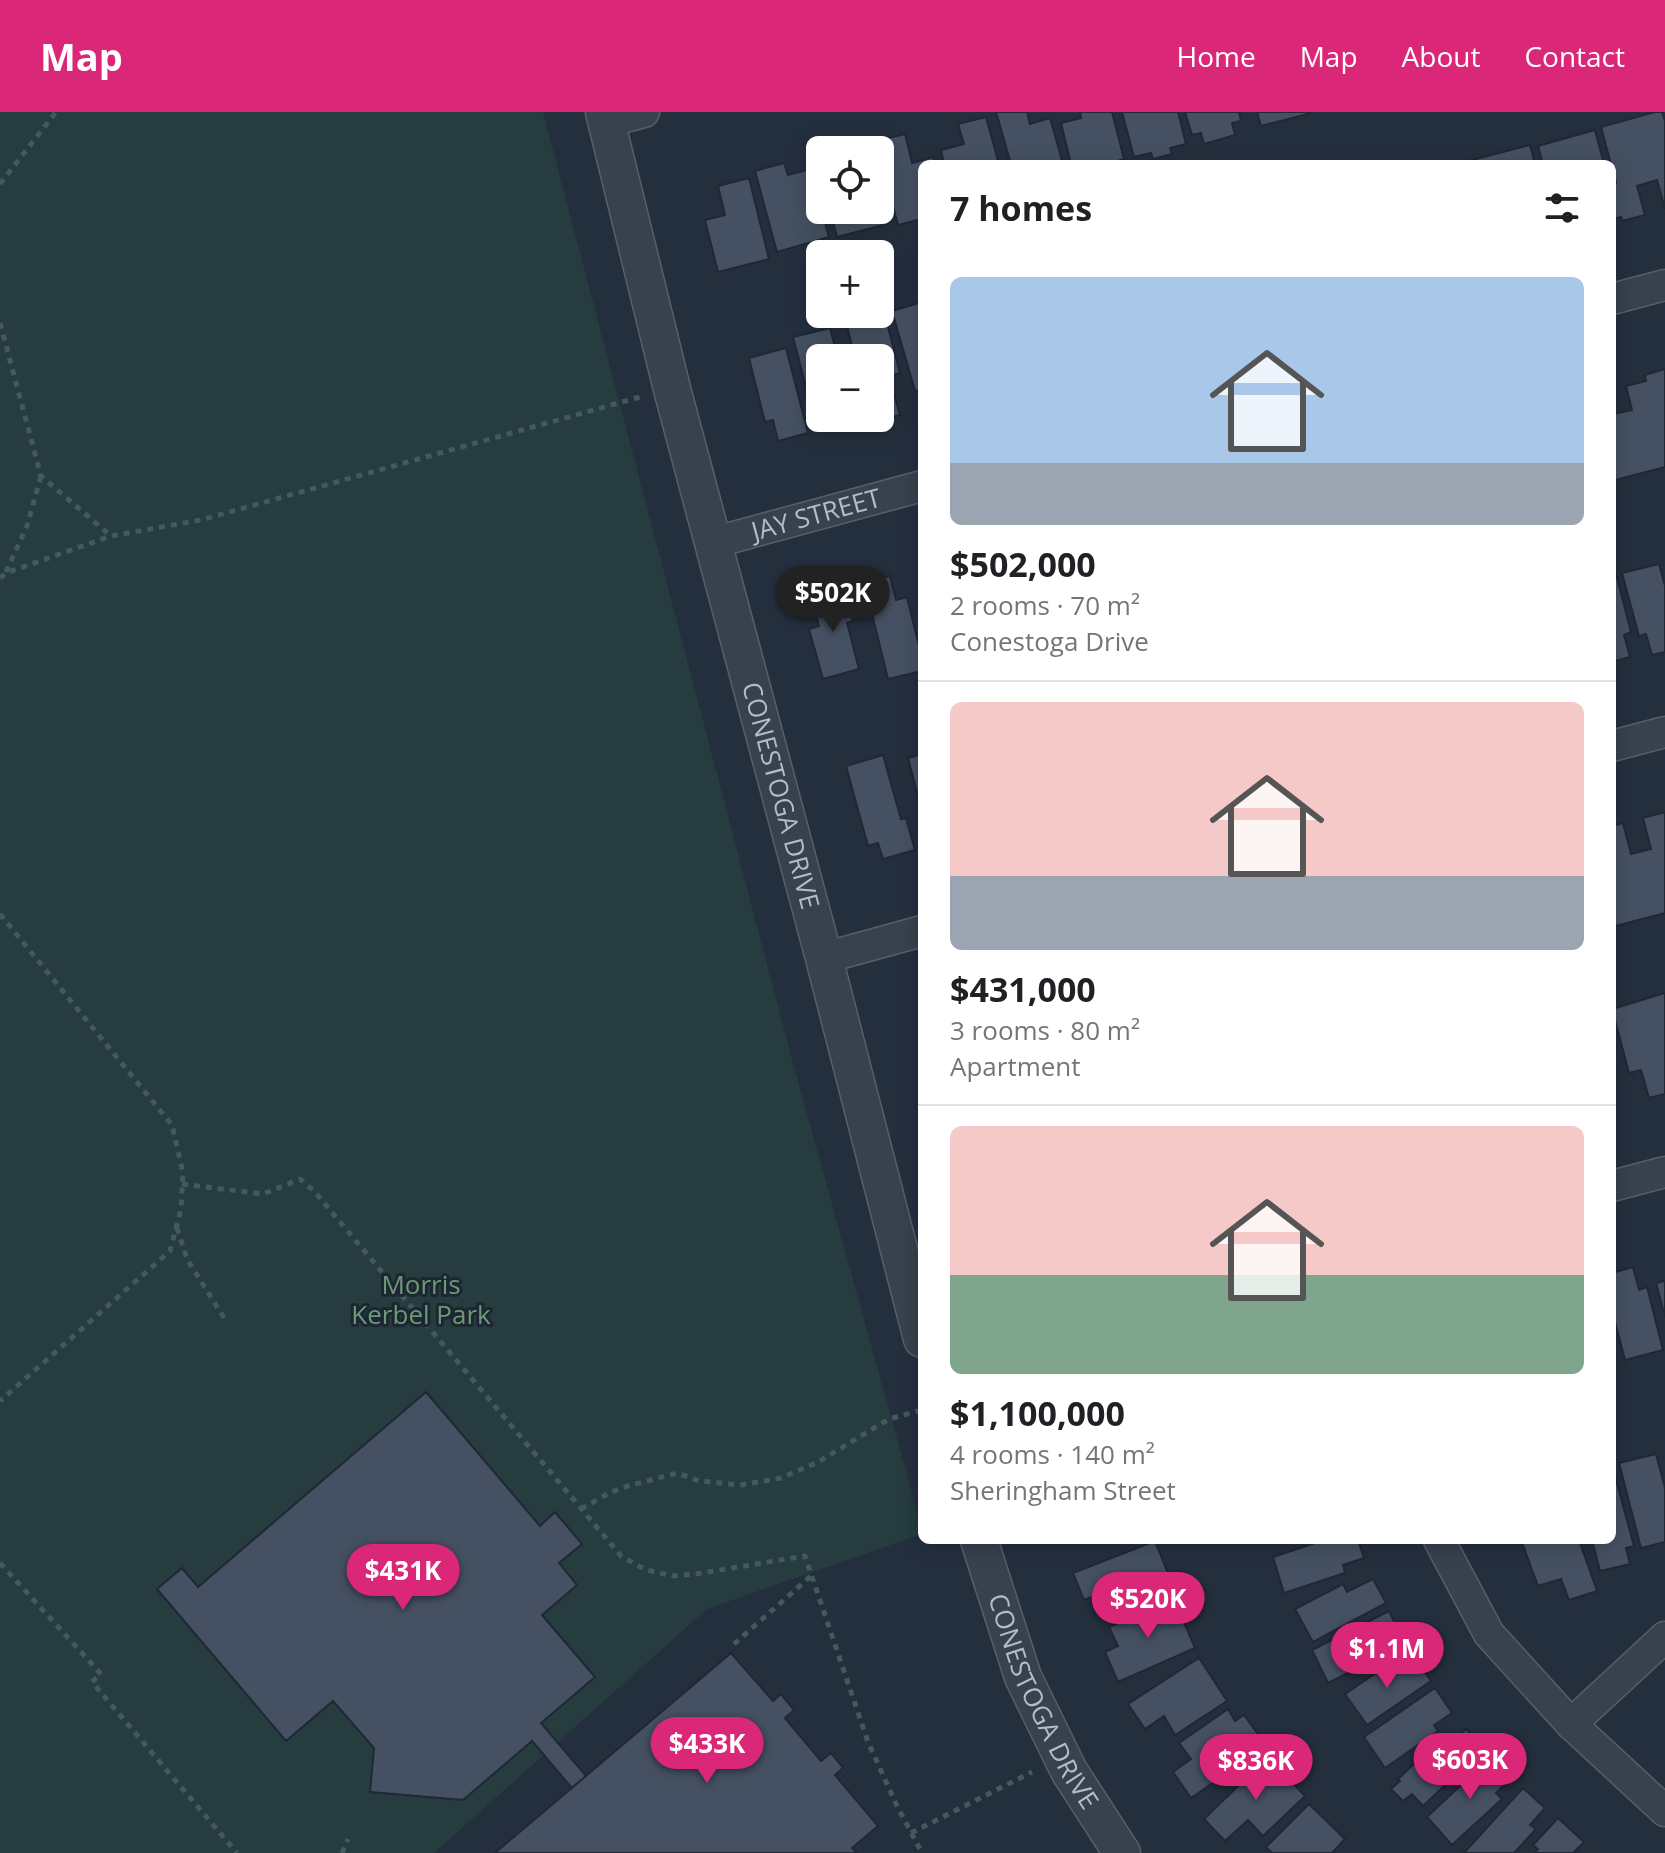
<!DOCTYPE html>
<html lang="en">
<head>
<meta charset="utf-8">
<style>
	body { margin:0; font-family:"Open Sans",sans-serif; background:#f6f6f6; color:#202124; height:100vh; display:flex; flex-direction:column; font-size:30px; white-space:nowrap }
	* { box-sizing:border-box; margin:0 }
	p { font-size:26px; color:#757577 }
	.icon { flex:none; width:44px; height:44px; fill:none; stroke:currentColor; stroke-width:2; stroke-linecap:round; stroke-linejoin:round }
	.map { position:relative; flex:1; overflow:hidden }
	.sheet { position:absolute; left:918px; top:48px; width:698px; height:1384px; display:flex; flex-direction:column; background:#fff; border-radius:12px; box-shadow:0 4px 20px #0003 }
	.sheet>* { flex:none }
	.controls { position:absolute; left:806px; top:24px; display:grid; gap:16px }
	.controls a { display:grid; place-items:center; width:88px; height:88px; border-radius:12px; background:#fff; box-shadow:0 4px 20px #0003; font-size:40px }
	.price { position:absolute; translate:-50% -68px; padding:0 18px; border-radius:28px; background:#db2777; color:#fff; font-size:26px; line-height:52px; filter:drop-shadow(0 2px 4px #0008) }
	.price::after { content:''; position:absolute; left:50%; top:48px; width:24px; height:18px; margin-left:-12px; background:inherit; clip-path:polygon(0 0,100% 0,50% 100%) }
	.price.current { background:#222; color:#fff }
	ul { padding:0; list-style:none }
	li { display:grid; align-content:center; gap:16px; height:424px; padding:0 32px }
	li+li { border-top:2px solid #e0e0e0 }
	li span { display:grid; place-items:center; height:248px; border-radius:12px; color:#555 }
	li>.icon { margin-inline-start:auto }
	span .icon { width:144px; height:144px; fill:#fffc; stroke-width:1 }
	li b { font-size:34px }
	h2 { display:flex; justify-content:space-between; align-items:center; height:96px; padding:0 32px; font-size:34px }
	header { display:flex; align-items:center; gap:48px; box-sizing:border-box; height:112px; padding:0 40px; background:#db2777; color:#fff }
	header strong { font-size:38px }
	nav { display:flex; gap:44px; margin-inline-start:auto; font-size:28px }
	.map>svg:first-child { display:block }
	.green { fill:#263c3f }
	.building { fill:#455162; stroke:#1f2835; stroke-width:2 }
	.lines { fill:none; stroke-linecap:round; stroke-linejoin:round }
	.minor-casing { stroke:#565f6c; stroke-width:33 }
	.tertiary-casing { stroke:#565f6c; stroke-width:39 }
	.path { stroke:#44595c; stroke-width:5; stroke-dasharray:6 6; stroke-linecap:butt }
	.minor { stroke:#38414e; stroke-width:30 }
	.tertiary { stroke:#38414e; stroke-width:36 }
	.labels { text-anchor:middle; stroke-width:6; stroke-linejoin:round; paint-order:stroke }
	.street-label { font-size:26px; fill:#b4bcc9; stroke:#1d2633 }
	.park-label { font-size:26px; fill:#6b9a76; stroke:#1d2633 }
</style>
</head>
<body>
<header>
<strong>Map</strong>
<nav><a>Home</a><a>Map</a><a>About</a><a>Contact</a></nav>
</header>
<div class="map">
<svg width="1665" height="1741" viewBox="0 0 1665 1741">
	<rect width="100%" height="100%" fill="#242f3e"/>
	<path class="green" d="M 0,0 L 543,0 L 793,951 L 922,1417 L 922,1422 L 707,1497 L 434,1741 L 0,1741 Z"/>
	<path class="building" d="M 996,0 L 1027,0 L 1030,12 L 1050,6 L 1063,52 L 1011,52 Z
		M 1080,0 L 1112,0 L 1124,47 L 1108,52 L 1071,52 L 1061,11 L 1081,6 Z
		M 1122,0 L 1178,0 L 1186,32 L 1170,36 L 1172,42 L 1153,47 L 1151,41 L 1134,45 Z
		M 1185,0 L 1239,0 L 1241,9 L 1232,11 L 1235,23 L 1204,32 L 1201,21 L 1192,23 Z
		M 1257,0 L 1310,0 L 1311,1 L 1261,14 Z
		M 1655,0 L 1662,0 L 1665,9 L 1665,97 L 1657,68 L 1637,74 L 1645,103 L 1622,109 L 1621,105 L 1612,107 L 1612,72 L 1616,71 L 1601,15 Z
		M 986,5 L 999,52 L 944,52 L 941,38 L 964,32 L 958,12 Z
		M 1595,18 L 1604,52 L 1543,52 L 1538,34 Z
		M 905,22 L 912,51 L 933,45 L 935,52 L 922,52 L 922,107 L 898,113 L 880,46 L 880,38 L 878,38 L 876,29 Z
		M 865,26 L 868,38 L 839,38 L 838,33 Z
		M 1530,33 L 1535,52 L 1457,52 Z
		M 784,51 L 788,63 L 810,57 L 829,125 L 777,140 L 755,59 Z
		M 749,66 L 769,147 L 718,160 L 705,108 L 725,103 L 718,74 Z
		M 880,85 L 887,112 L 837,125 L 830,98 L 880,98 Z
		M 922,190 L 922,277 L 915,279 L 892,199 Z
		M 884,200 L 900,261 L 889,264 L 900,303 L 872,310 L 871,306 L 880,306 L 880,246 L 855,246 L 846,210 Z
		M 830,216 L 838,246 L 820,246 L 820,304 L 814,306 L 793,225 Z
		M 786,236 L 808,321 L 778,329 L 773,308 L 765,310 L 749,246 Z
		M 1665,257 L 1665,355 L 1612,369 L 1612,297 L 1613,302 L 1632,298 L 1626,274 L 1646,269 L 1645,263 Z
		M 824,306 L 859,306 L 861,311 L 828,320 Z
		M 1659,452 L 1665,474 L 1665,540 L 1652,543 L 1646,522 L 1639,524 L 1622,461 Z
		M 1612,458 L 1615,458 L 1631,520 L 1624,523 L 1630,545 L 1612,550 Z
		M 890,464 L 896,488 L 907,485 L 922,546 L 922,559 L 888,567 L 869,490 L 862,492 L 857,472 Z
		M 845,476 L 853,509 L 847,511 L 859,557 L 823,567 L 809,517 L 819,514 L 811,485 Z
		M 922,642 L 922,700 L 908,646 Z
		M 883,643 L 901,707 L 906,706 L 915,738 L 883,747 L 878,731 L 868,734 L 846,654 Z
		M 1665,700 L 1665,801 L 1612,815 L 1612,714 L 1623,711 L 1631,742 L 1651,737 L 1643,706 Z
		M 1665,881 L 1665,982 L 1649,986 L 1641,958 L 1629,961 L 1612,897 Z
		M 1633,1155 L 1639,1178 L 1647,1175 L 1663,1238 L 1625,1248 L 1612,1199 L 1612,1161 Z
		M 1665,1169 L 1665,1205 L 1656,1171 Z
		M 426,1280 L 540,1414 L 555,1400 L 582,1432 L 559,1451 L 577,1473 L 542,1503 L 595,1565 L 541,1611 L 586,1664 L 572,1676 L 532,1629 L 463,1688 L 370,1680 L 374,1636 L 333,1589 L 286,1629 L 157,1477 L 182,1456 L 198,1475 Z
		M 1656,1342 L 1665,1376 L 1665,1430 L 1641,1436 L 1619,1351 Z
		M 1612,1353 L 1634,1434 L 1626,1436 L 1630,1452 L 1600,1459 L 1592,1428 L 1612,1428 Z
		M 1324,1428 L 1358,1428 L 1364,1446 L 1343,1453 L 1345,1461 L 1284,1481 L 1273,1445 Z
		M 1521,1428 L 1579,1428 L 1597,1479 L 1569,1488 L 1561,1467 L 1538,1474 Z
		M 1155,1429 L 1175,1479 L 1116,1503 L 1107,1479 L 1084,1488 L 1073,1461 Z
		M 1373,1467 L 1386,1491 L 1313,1530 L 1295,1497 L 1343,1472 L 1347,1480 Z
		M 1174,1487 L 1195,1536 L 1118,1570 L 1105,1540 L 1118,1534 L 1109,1515 Z
		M 1389,1499 L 1402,1526 L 1383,1535 L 1386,1542 L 1328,1571 L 1312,1538 Z
		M 731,1541 L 773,1589 L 781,1582 L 794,1598 L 785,1606 L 821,1649 L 831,1641 L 843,1656 L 835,1663 L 878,1714 L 852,1736 L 857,1741 L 495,1741 Z
		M 1199,1546 L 1227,1589 L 1175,1623 L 1164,1604 L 1145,1617 L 1128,1592 Z
		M 1416,1548 L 1431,1569 L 1367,1613 L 1345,1582 L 1391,1551 L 1397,1560 Z
		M 1435,1576 L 1452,1601 L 1434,1613 L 1438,1619 L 1385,1656 L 1364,1625 Z
		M 1228,1597 L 1235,1609 L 1244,1603 L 1260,1625 L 1248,1633 L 1255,1642 L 1191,1686 L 1173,1660 L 1191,1647 L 1179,1631 Z
		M 1466,1617 L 1487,1640 L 1464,1662 L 1461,1658 L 1423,1694 L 1412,1682 L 1403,1689 L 1391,1677 L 1400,1669 L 1398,1667 L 1431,1636 L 1438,1643 Z
		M 1492,1644 L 1512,1666 L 1496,1681 L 1502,1687 L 1452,1733 L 1427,1705 Z
		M 1268,1645 L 1305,1684 L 1263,1724 L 1248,1708 L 1225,1729 L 1204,1707 Z
		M 1523,1676 L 1545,1696 L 1530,1713 L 1536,1717 L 1514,1741 L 1464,1741 Z
		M 1309,1692 L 1345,1727 L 1332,1741 L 1272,1741 L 1266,1735 Z
		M 1558,1706 L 1584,1730 L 1573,1741 L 1534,1741 L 1538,1737 L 1533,1733 Z"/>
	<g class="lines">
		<g class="minor-casing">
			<g id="minor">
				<path d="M 606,10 L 644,0"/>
				<path d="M 1612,187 L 1665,173"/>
				<path id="s1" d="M 712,431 L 922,374"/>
				<path d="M 1612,634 L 1665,620"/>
				<path d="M 824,846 L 922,819"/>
				<path d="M 1612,1074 L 1665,1060"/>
				<path d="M 1439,1428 L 1489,1522 L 1571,1612 L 1665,1699"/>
				<path d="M 1571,1612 L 1665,1525"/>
			</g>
		</g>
		<g class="tertiary-casing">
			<g id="tertiary">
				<path id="s2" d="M 604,0 L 672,277 L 824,846 L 922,1227"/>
				<path id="s3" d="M 979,1428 L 1023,1565 L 1069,1659 L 1122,1741"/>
			</g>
		</g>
		<path class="path" d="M 0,72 L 56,0
			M 0,211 L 41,364 L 111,424
			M 6,460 L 27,414 L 41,364
			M 0,466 L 6,461 L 111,424 L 201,408 L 640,285
			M 0,802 L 172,1013 L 183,1061 L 181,1097 L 170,1139 L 0,1289
			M 182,1072 L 263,1082 L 300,1067 L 314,1079 L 621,1444 L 646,1458 L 674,1464 L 702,1461 L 805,1444 L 868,1630 L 897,1694 L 922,1741
			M 177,1116 L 187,1147 L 226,1209
			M 581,1397 L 609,1381 L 628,1374 L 677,1361 L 699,1369 L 740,1373 L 781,1366 L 818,1350 L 889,1307 L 922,1298
			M 0,1451 L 101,1562 L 92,1570 L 237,1741
			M 734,1532 L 811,1464
			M 911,1721 L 1032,1660
			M 342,1741 L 348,1727"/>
		<use href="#minor" class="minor"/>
		<use href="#tertiary" class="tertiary"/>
	</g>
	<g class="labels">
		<g class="street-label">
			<text dy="9" stroke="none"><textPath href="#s1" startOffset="108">JAY STREET</textPath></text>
			<text dy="9" stroke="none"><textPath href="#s2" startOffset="706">CONESTOGA DRIVE</textPath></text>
			<text dy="9" stroke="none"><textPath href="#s3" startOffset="174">CONESTOGA DRIVE</textPath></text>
		</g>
		<g class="park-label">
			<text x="421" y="1182">Morris<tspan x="421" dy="30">Kerbel Park</tspan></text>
		</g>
	</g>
</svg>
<div class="controls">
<a><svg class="icon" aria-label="locate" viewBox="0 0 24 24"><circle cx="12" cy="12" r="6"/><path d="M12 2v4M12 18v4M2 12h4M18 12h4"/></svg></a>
<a>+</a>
<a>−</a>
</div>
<b class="price current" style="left:833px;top:522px">$502K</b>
<b class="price" style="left:403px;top:1500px">$431K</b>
<b class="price" style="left:1148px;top:1528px">$520K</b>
<b class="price" style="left:1387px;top:1578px">$1.1M</b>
<b class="price" style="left:707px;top:1673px">$433K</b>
<b class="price" style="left:1470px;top:1689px">$603K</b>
<b class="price" style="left:1256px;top:1690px">$836K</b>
<section class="sheet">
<h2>7 homes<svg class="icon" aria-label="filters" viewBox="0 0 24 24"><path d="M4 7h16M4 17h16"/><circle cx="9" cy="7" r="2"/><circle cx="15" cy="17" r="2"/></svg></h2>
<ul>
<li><span style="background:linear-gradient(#a9c7e8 75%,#9aa5b1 0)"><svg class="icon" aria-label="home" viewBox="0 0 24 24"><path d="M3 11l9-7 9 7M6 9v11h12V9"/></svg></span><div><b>$502,000</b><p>2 rooms · 70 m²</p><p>Conestoga Drive</p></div></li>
<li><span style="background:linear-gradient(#f6c9c9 70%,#9aa5b1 0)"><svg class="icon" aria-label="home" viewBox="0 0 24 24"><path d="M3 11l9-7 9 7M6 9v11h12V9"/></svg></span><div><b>$431,000</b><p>3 rooms · 80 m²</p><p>Apartment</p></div></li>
<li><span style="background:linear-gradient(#f6c9c9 60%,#7fa58c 0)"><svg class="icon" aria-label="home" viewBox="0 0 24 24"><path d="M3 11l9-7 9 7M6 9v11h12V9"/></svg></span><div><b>$1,100,000</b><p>4 rooms · 140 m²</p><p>Sheringham Street</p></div></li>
</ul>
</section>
</div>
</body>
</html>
